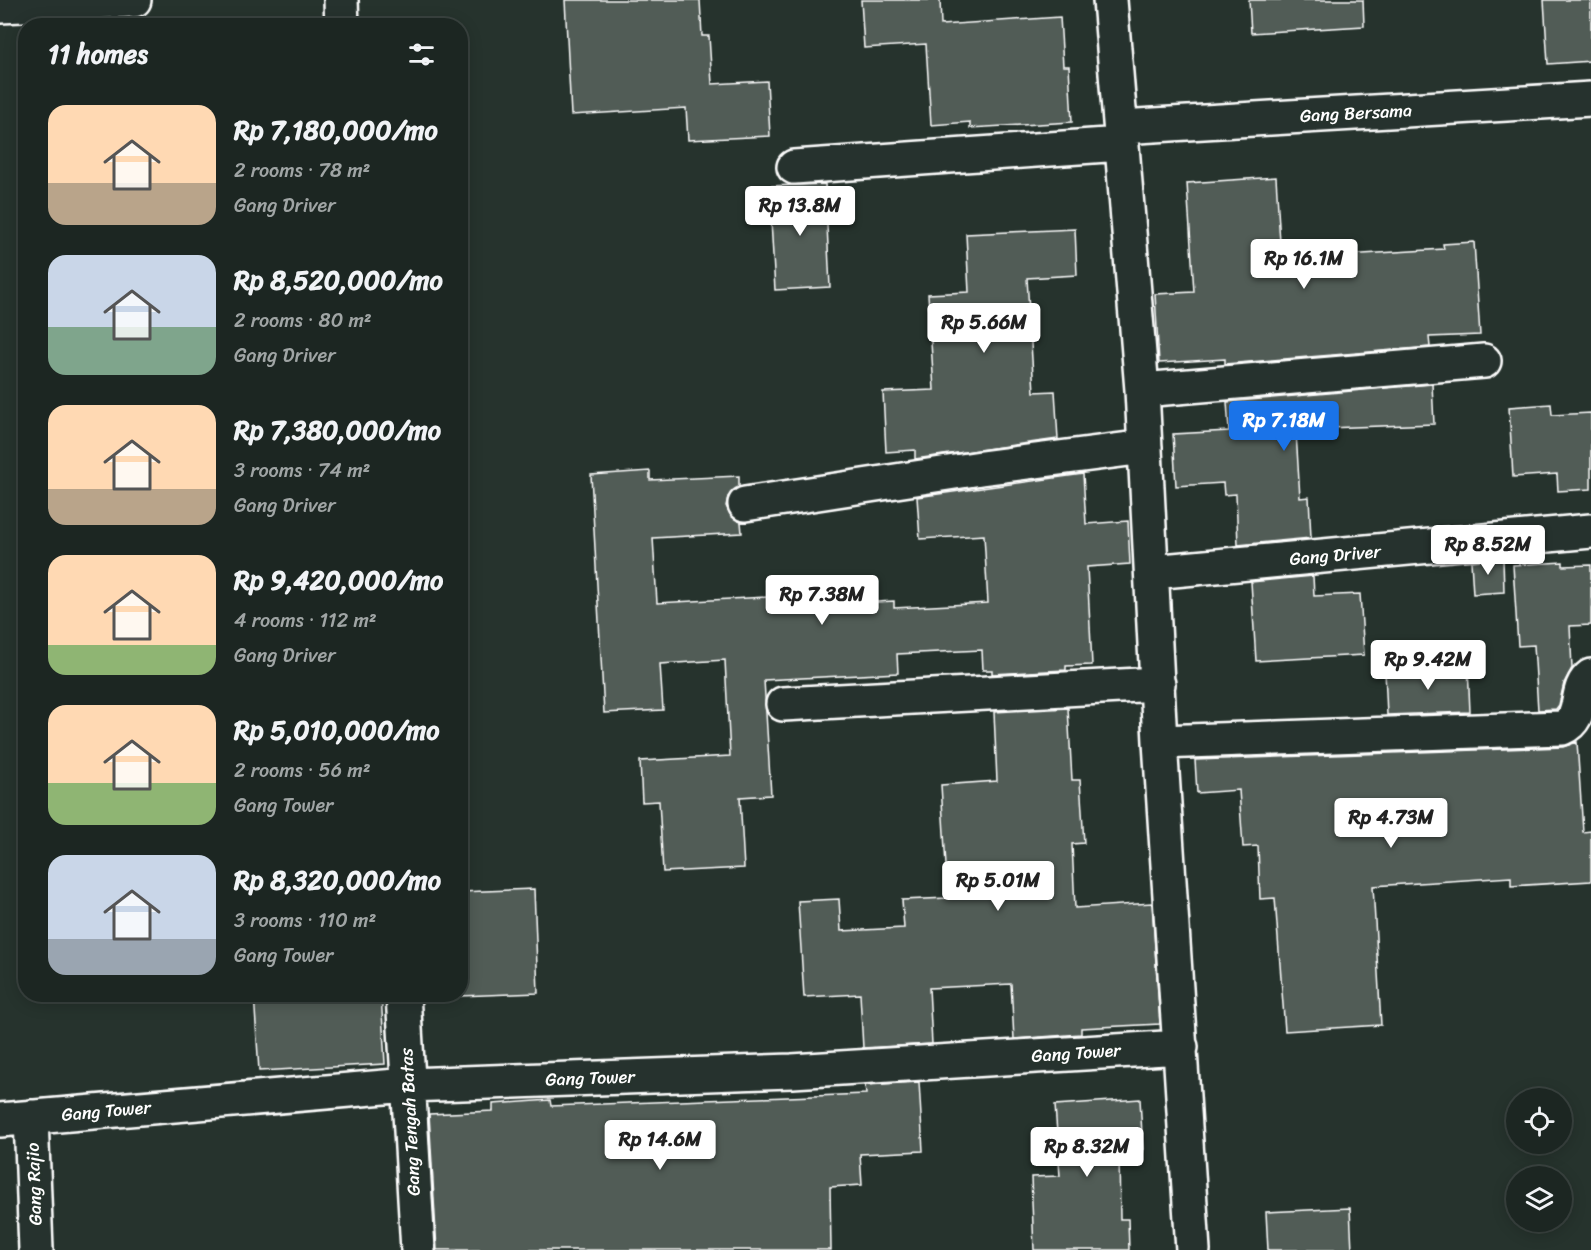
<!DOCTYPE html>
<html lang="en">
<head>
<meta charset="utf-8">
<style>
	body { margin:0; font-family:Sriracha,sans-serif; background:#252e2a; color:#f1f3f6; height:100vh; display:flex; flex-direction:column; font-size:22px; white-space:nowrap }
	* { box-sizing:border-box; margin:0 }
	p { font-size:20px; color:#a0a5a5 }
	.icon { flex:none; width:33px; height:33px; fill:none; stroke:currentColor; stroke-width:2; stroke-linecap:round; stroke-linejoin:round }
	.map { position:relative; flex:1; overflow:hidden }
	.sheet { position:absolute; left:18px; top:18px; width:450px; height:984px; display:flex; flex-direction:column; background:#1c2622; border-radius:24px; box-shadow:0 3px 15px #0003,0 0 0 2px #3a4340 }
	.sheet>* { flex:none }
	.controls { position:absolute; left:1506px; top:1088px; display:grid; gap:12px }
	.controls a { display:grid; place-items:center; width:66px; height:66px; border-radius:50%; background:#1c2622; box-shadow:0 3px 15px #0003,0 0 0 2px #3a4340; font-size:30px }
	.price { position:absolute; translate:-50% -51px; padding:0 14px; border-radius:6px; background:#fff; color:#222; font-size:20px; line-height:39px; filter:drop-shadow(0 2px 3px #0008) }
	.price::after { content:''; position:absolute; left:50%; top:36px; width:18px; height:14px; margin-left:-9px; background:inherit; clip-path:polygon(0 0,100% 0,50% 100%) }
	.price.on { background:#1a73e8; color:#fff }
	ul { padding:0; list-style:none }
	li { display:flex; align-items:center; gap:18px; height:150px; padding:0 30px }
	li span { display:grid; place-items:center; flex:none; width:168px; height:120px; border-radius:18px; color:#555 }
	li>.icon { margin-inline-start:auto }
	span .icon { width:72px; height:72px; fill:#fffc; stroke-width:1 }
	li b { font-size:26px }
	h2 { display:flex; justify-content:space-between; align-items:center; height:72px; padding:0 30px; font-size:26px }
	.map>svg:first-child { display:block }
	.building { fill:#515c57; stroke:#fff; stroke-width:1.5 }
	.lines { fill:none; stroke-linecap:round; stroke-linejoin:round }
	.minor-casing { stroke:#fff; stroke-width:38 }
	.minor { stroke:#26332d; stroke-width:33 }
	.labels { text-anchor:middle; stroke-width:4.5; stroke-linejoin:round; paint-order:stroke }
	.street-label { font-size:18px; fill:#fff; stroke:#26332d }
</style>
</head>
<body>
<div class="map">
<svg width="1591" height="1250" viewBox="0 0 1591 1250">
	<rect width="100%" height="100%" fill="#26332d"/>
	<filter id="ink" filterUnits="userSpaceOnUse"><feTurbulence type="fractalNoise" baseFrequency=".0167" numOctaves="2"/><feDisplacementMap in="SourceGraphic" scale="12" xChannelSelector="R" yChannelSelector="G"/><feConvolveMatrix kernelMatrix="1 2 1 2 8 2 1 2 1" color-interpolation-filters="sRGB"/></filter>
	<g filter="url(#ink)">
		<path class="building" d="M 565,0 L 700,0 L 702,36 L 709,36 L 712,84 L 767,81 L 770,136 L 688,140 L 686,108 L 571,115 Z
			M 861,0 L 940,0 L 941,25 L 1060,17 L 1063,66 L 1069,66 L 1072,122 L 970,128 L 970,122 L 931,125 L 926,44 L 864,48 Z
			M 1249,0 L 1363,0 L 1364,26 L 1251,33 Z
			M 1544,0 L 1591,0 L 1591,61 L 1548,64 Z
			M 1276,177 L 1281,259 L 1444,249 L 1443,244 L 1474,242 L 1480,335 L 1429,337 L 1430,347 L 1225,364 L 1225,359 L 1159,363 L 1155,294 L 1194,292 L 1187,183 Z
			M 825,184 L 830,287 L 775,290 L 769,186 Z
			M 1075,229 L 1077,275 L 1027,278 L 1034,392 L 1055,391 L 1058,439 L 915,459 L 915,450 L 886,452 L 883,392 L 934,390 L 928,294 L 969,292 L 966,234 Z
			M 1432,384 L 1434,424 L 1300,429 L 1300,432 L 1296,432 L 1300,498 L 1309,497 L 1311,538 L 1238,545 L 1236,494 L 1224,495 L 1223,483 L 1176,486 L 1173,434 L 1229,431 L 1227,402 Z
			M 1551,404 L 1552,415 L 1591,413 L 1591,489 L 1558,491 L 1557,474 L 1513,477 L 1509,407 Z
			M 650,471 L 650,480 L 739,476 L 739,487 L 728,497 L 726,506 L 731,516 L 741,522 L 742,533 L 653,538 L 657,603 L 805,595 L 805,606 L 894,601 L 894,608 L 988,603 L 984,535 L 920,539 L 917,497 L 1083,474 L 1086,524 L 1128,521 L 1130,564 L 1087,567 L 1092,665 L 1066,666 L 1066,670 L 992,674 L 992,670 L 983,670 L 982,650 L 897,654 L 898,673 L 764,680 L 771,795 L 740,797 L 744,868 L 663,872 L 659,801 L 642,802 L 640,761 L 730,756 L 725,660 L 660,664 L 663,710 L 604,713 L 591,475 Z
			M 1503,558 L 1504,592 L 1473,594 L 1471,561 Z
			M 1563,562 L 1563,566 L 1591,565 L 1591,625 L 1570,626 L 1572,668 L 1564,683 L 1559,705 L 1556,709 L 1538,710 L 1534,645 L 1518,646 L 1513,565 Z
			M 1313,576 L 1314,596 L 1360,594 L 1364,655 L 1256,661 L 1251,582 Z
			M 1468,666 L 1470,712 L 1387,715 L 1385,671 Z
			M 1068,708 L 1072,780 L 1080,780 L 1084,843 L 1072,844 L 1075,908 L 1152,903 L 1160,1024 L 1081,1028 L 1081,1034 L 1014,1039 L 1011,984 L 929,988 L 932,1044 L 863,1048 L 860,994 L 804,997 L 798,901 L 839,899 L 841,931 L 904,928 L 902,900 L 948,898 L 941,785 L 997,781 L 994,712 Z
			M 1577,742 L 1583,832 L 1591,831 L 1591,881 L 1511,886 L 1511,877 L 1373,886 L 1381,1025 L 1285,1031 L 1275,898 L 1260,899 L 1258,846 L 1243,847 L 1239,790 L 1197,793 L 1195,760 L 1563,747 Z
			M 534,889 L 538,993 L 460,996 L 460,892 Z
			M 254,994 L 381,994 L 385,1064 L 259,1071 Z
			M 919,1082 L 923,1151 L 860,1154 L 862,1185 L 830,1187 L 831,1250 L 437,1250 L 429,1114 L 493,1111 L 493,1104 L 550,1100 L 551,1106 L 866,1094 L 865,1085 Z
			M 1140,1099 L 1143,1152 L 1119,1153 L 1120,1219 L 1128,1219 L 1129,1250 L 1034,1250 L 1031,1177 L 1060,1176 L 1055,1105 Z
			M 1350,1208 L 1352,1250 L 1268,1250 L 1266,1212 Z"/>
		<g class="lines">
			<g class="minor-casing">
				<path id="minor" d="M 341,0 L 342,26
					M 1110,0 L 1142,390 L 1160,742 L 1193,1250
					M 0,6 L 134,0
					M 1121,127 L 1591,99
					M 794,167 L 1121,144
					M 1142,390 L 1484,361
					M 745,504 L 981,468 L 1145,447
					M 1152,572 L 1591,531
					M 783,704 L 1158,684
					M 1160,742 L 1562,728 C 1586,718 1573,689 1591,676
					M 403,994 L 418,1250
					M 31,1117 L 36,1250
					M 0,1120 L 408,1085 L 792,1071 L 1181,1047"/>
			</g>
			<use href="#minor" class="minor"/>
		</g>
	</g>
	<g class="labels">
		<g class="street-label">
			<text transform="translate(1356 113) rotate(-3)" y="6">Gang Bersama</text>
			<text transform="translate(1335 555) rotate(-5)" y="6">Gang Driver</text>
			<text transform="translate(1076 1053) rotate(-4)" y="6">Gang Tower</text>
			<text transform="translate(590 1078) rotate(-2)" y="6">Gang Tower</text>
			<text transform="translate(106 1111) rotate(-5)" y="6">Gang Tower</text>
			<text transform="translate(410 1122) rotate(-93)" y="6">Gang Tengah Batas</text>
			<text transform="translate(34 1184) rotate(-92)" y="6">Gang Rajio</text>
		</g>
	</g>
</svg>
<div class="controls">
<a><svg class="icon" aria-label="locate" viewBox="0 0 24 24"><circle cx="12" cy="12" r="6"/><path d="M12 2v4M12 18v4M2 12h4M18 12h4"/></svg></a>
<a><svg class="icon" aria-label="layers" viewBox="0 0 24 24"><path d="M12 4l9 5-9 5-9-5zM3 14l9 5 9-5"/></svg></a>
</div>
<b class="price" style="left:800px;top:237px">Rp 13.8M</b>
<b class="price" style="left:1304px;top:290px">Rp 16.1M</b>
<b class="price" style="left:984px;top:354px">Rp 5.66M</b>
<b class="price on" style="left:1284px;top:452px">Rp 7.18M</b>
<b class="price" style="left:1488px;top:576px">Rp 8.52M</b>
<b class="price" style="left:822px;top:626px">Rp 7.38M</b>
<b class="price" style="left:1428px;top:691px">Rp 9.42M</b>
<b class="price" style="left:1391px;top:849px">Rp 4.73M</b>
<b class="price" style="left:998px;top:912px">Rp 5.01M</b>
<b class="price" style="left:660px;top:1171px">Rp 14.6M</b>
<b class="price" style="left:1087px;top:1178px">Rp 8.32M</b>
<section class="sheet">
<h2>11 homes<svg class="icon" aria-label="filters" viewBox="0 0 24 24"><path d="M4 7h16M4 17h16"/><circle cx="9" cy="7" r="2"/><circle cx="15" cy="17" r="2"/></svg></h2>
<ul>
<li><span style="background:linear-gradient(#ffd9b3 65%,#b9a48a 0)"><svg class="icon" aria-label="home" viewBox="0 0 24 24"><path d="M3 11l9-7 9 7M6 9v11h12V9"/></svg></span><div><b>Rp 7,180,000/mo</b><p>2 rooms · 78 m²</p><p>Gang Driver</p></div></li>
<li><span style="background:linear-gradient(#c9d6e8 60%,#7fa58c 0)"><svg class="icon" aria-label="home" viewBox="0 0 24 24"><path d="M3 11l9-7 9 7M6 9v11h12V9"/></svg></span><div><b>Rp 8,520,000/mo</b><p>2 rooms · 80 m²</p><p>Gang Driver</p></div></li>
<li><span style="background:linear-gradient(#ffd9b3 70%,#b9a48a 0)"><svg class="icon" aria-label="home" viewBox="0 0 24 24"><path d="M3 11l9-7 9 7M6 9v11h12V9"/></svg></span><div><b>Rp 7,380,000/mo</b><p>3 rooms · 74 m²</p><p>Gang Driver</p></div></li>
<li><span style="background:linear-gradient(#ffd9b3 75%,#8fb573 0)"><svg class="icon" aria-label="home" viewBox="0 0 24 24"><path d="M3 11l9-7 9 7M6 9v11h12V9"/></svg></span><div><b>Rp 9,420,000/mo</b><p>4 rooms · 112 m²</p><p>Gang Driver</p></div></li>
<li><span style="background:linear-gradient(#ffd9b3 65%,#8fb573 0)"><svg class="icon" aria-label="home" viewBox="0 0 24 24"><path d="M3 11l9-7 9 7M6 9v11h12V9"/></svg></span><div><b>Rp 5,010,000/mo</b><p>2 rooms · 56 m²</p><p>Gang Tower</p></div></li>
<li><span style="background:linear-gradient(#c9d6e8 70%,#9aa5b1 0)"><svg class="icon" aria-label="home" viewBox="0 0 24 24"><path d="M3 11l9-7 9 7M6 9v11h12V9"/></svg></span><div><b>Rp 8,320,000/mo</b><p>3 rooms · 110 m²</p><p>Gang Tower</p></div></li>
</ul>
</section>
</div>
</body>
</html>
